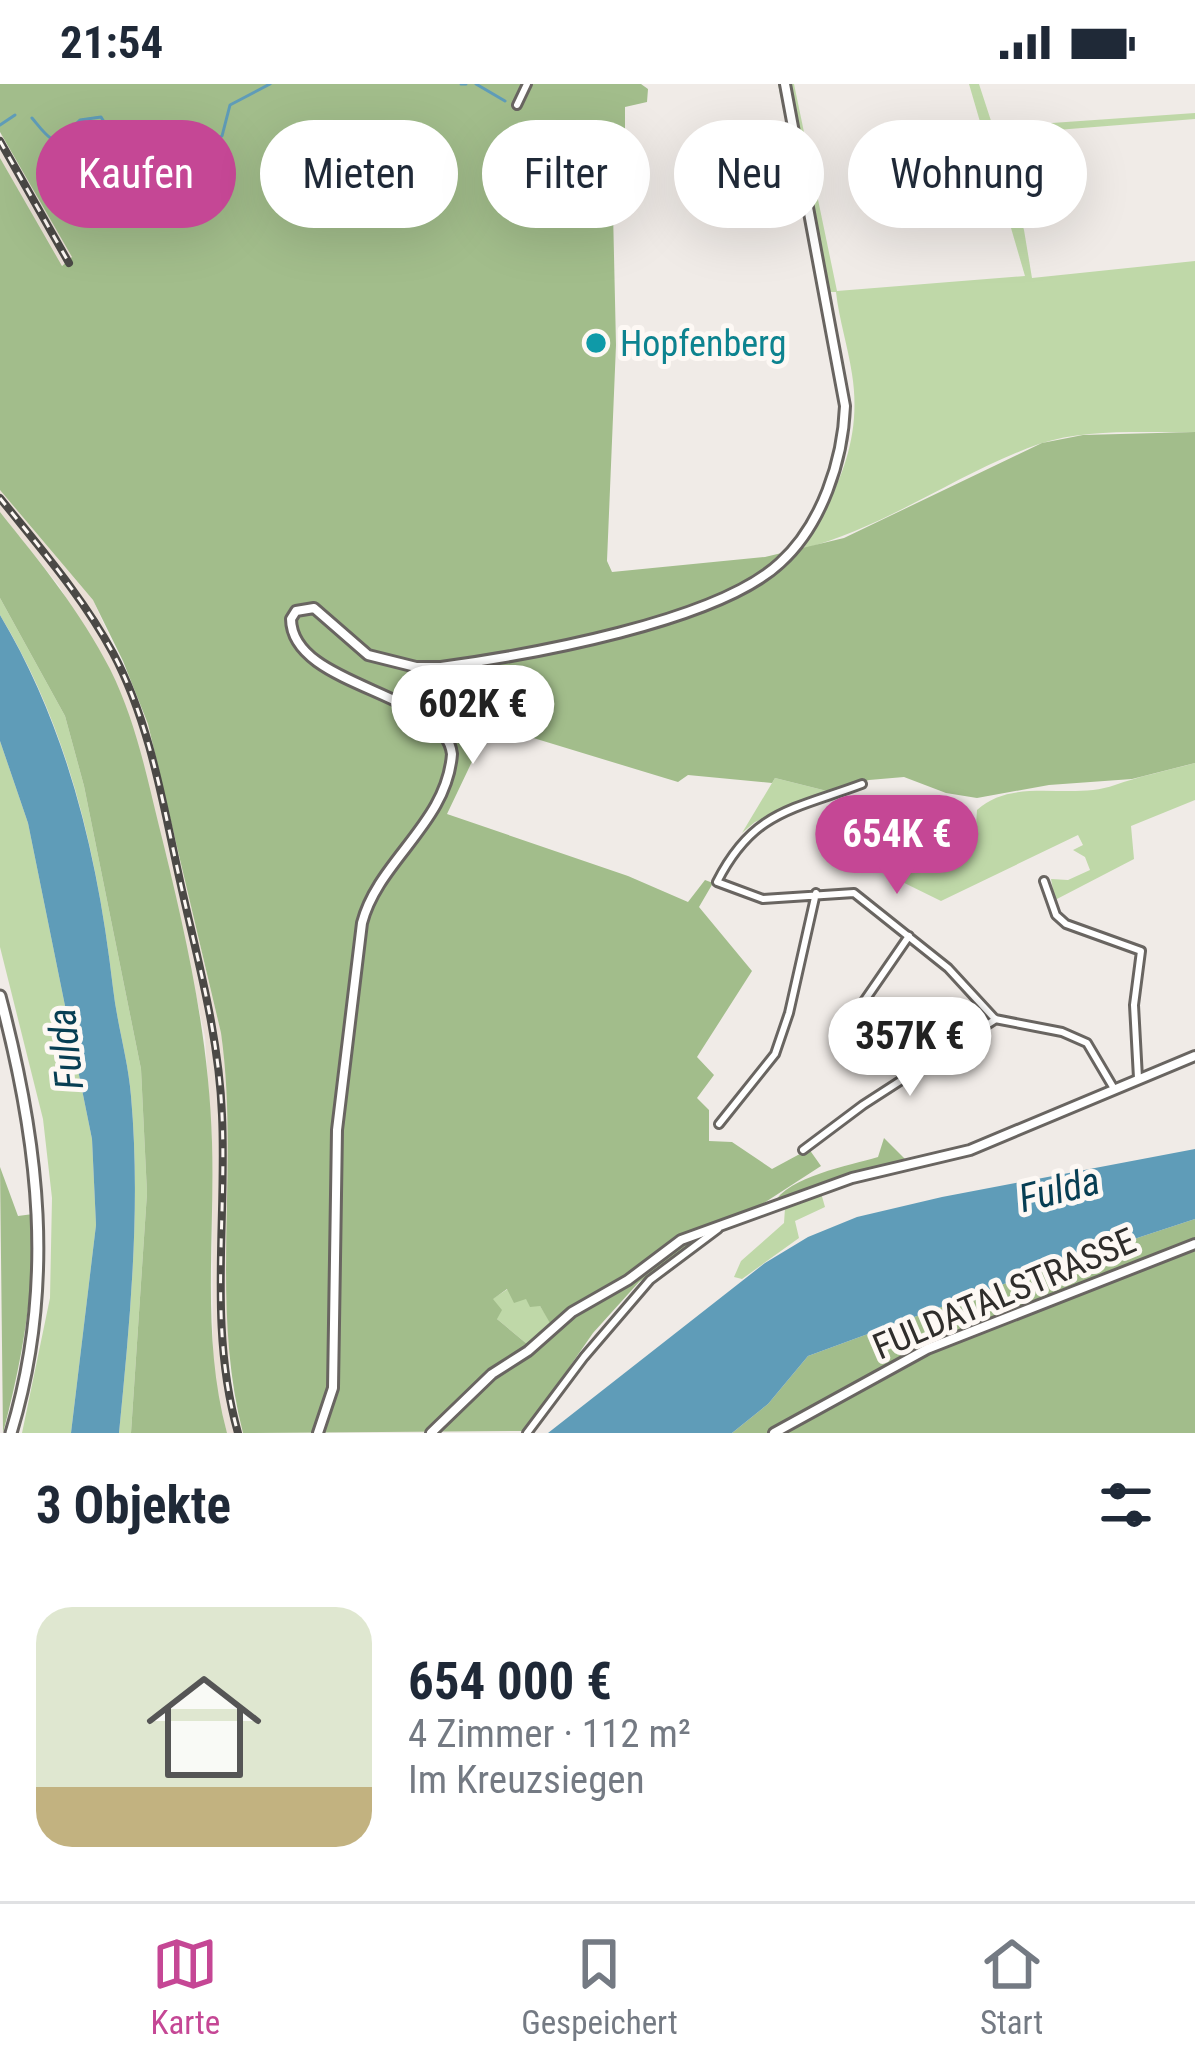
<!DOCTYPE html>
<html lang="de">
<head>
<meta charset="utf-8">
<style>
	body { margin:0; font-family:"Roboto Condensed",sans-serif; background:#f2f2f3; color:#1f2937; height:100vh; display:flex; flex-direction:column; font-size:45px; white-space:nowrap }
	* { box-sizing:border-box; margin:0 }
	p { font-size:39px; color:#747a83 }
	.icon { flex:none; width:66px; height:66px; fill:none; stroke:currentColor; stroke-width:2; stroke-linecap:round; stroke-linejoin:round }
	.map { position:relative; height:1349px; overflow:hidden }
	.details { display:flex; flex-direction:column; background:#fff; flex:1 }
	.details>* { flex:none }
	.banner { position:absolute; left:36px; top:36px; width:1125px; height:108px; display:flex; gap:24px }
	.price { position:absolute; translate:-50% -102px; padding:0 27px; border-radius:42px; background:#fff; color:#222; font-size:39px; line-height:78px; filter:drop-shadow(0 3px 6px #0008) }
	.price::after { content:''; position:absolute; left:50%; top:72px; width:36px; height:27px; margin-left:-18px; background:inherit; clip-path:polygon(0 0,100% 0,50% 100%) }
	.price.current { background:#c54795; color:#fff }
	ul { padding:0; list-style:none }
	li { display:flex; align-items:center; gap:36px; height:300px; padding:0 36px }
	li span { display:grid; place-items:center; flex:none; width:336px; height:240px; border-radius:36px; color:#555 }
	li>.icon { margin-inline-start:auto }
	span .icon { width:144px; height:144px; fill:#fffc; stroke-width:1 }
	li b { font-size:51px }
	h2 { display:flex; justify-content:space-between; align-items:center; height:144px; padding:0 36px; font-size:51px }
	.pill { padding:0 42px; border-radius:54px; background:#fff; box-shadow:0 12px 48px #0002; font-size:42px; line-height:108px }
	.pill.current { background:#c54795; color:#fff }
	.status { display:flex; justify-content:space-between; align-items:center; height:84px; padding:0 60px; background:#fff; direction:ltr }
	.status svg { height:33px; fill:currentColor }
	.menu { display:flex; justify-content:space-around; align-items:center; height:168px; border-top:3px solid #e0e1e3; background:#fff; font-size:33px; color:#747a83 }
	.menu a { display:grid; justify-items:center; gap:6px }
	.menu .current { color:#c54795 }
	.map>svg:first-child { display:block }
	.built { fill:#eadfd6 }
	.green { fill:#bfd8a8 }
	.forest { fill:#a2bd8b; fill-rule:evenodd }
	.water { fill:#5f9cb8 }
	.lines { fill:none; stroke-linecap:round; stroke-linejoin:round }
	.stream { stroke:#5f9cb8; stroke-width:3 }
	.minor-casing { stroke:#696561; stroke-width:12 }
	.tertiary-casing { stroke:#696561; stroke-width:14 }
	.secondary-casing { stroke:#696561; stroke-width:14 }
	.primary-casing { stroke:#696561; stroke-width:15 }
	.minor { stroke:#fff; stroke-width:6 }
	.tertiary { stroke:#fff; stroke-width:8 }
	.secondary { stroke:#fff; stroke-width:8 }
	.primary { stroke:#fff; stroke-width:9 }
	.rail-casing { stroke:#4b4946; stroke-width:8 }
	.rail { stroke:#fdf8f4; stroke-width:3; stroke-dasharray:9; stroke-linecap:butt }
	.culture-dot { fill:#0f9aa8; stroke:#fdf8f4; stroke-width:4.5 }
	.labels { text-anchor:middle; stroke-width:10; stroke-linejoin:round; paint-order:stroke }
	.culture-label { font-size:36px; fill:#0d838f; stroke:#fdf8f4; text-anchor:start }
	.street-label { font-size:36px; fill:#2f2d2b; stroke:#fdf8f4 }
	.water-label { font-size:39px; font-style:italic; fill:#073e53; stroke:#fdf8f4 }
</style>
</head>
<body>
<div class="status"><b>21:54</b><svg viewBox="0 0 49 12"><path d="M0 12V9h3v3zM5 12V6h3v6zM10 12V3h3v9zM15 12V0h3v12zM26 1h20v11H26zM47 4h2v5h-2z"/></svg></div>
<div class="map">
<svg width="1195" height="1349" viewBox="0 0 1195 1349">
	<rect width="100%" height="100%" fill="#f0ebe7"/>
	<path class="built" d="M 1,50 L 73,174 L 61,182 L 0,74 Z
		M 0,406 L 93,516 L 148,640 L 221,949 L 228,998 L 229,1297 L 243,1349 L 227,1349 L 213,1297 L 212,1058 L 205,953 L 166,771 L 109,584 L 59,502 L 0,428 Z"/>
	<path class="green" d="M 778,0 L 794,0 L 837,207 L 1025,192 L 969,0 L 979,0 L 993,43 L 1195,29 L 1195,35 L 995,51 L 1024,146 L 1032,194 L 1195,177 L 1195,348 C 1145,349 1087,344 1039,360 C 958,389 888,442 803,465 C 836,409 863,358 852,290 C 848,263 839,235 836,208 L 820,208 Z
		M 0,514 L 65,632 L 84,702 L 141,985 L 147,1109 L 131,1349 L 119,1349 C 130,1237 141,1124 131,1012 C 128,975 117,940 113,904 C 98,774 69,644 0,531 Z
		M 0,657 L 28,739 L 92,1055 L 96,1141 L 71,1349 L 22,1349 L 50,1214 L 52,1114 L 43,1035 L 0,863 Z
		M 1195,679 L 1195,716 L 1131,742 L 1134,775 L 1055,816 L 1051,795 L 1068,796 L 1090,786 L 1085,773 L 1073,766 L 1083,761 L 1078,751 L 941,817 L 884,789 L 881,751 L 963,736 L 969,731 L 971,741 L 976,742 L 977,726 C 1014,692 1071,717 1115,701 C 1137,693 1169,686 1195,679 Z
		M 775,694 L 831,708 L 755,738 L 742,749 Z
		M 821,1109 L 825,1123 L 795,1137 L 799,1154 L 742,1195 L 734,1193 L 741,1177 L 784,1139 L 785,1124 Z
		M 508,1205 L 540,1222 L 551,1239 L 527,1260 L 497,1235 L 492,1215 Z"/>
	<path class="forest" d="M 0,0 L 641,0 L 648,5 L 647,18 L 625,23 L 625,82 L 613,127 L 616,261 L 607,477 L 612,488 L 765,473 L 844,454 L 1042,359 L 1083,351 L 1195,348 L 1195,679 L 1132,695 L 1049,701 L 977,714 L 946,709 L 904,693 L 869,696 L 831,708 L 775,694 L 772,699 L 688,691 L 678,698 L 497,643 L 478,665 L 447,730 L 628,792 L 688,818 L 705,796 L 713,799 L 699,823 L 752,887 L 697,973 L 714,991 L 697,1014 L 709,1026 L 709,1057 L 732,1058 L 772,1085 L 809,1065 L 821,1082 L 761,1121 L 718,1136 L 701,1155 L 639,1198 L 593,1249 L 525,1347 L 243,1349 C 209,1218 240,1082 221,949 L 148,640 L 123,577 L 93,516 L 0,406 L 0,74 L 62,182 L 72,173 L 0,48 ZM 507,1205 L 514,1219 L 526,1215 L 530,1223 L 540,1222 L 550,1239 L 527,1260 L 497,1235 L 502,1226 L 493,1215 Z
		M 0,428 C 40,478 81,528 110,585 C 135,635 146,689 159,742 C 185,846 209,951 212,1058 C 215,1157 201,1252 227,1349 L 131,1349 L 147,1109 L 141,985 L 84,702 L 65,632 L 0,514 Z
		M 884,1054 L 907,1077 L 848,1092 L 773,1120 C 789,1092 848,1082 878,1073 Z
		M 0,1083 L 18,1132 L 33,1130 C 35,1204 22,1277 3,1349 Z
		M 1195,1135 L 1195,1349 L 732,1349 L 768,1320 L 808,1272 L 1061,1179 Z"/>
	<path class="water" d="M 0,531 C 68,645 98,773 113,904 C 117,940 128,975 131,1012 C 141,1124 130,1237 119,1349 L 71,1349 L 96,1141 L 92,1055 L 28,739 L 0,657 Z
		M 1195,1065 L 1195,1135 L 1061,1179 L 808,1272 L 768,1320 L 732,1349 L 548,1349 L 765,1179 L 808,1153 L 857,1133 L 942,1113 Z"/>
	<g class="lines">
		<path class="stream" d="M 461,0 L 466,0
			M 476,0 L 505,17
			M 32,34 C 44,48 51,61 72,60 L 69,47 L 80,36 L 101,33 L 106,41 L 95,60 L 107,61 L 115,75 L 130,76 L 146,57 L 156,54 L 156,49 L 172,51 L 193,65 L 222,52 L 230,21 L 270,0
			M 0,41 L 15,31"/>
		<g class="minor-casing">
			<path id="minor" d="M 517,21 L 527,0
				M 862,700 C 792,726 753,727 717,798 L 763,815 L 854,809 L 948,884 L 995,935 L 1062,948 L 1087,959 L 1113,1003
				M 1044,797 L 1056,831 L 1066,840 L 1141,867 L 1134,921 L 1138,994
				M 838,955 L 909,852
				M 719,1040 L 775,970 L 789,929 L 816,809
				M 803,1066 L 863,1021 L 996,935
				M 527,1349 L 584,1273 L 650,1196 L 718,1145"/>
		</g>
		<g class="tertiary-casing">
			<path id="tertiary" d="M 318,1349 L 333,1304 L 337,1046 L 362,839 C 378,777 447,739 452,670 C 444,607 292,604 291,535 L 296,527 L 314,524 L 368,571 L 416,583 L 441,583 C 528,571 717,538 780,479 C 822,441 843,376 845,322 L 785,0
				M 431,1349 L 492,1290 L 528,1267 L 572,1228 L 628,1196 L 681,1156 L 852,1094 L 970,1066 L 1195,972"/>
		</g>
		<g class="secondary-casing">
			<path id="secondary" d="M 774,1349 L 927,1265 L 1195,1160"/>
		</g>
		<g class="primary-casing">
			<path id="primary" d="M 0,912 C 39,1059 56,1201 11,1349"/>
		</g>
		<use href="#minor" class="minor"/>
		<use href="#tertiary" class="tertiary"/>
		<use href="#secondary" class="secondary"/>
		<use href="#primary" class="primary"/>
		<g class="rail-casing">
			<path id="rail" d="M 0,57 L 69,179
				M 0,414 C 40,464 83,513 113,569 C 150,639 163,720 180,797 C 197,874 219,951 222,1031 C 227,1138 208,1243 238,1349"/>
		</g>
		<use href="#rail" class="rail"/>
	</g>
	<circle class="culture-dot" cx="596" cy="259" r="12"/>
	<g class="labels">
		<g class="culture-label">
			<text x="620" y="272">Hopfenberg</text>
		</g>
		<g class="street-label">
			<text transform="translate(1004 1209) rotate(-23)" y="13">FULDATALSTRASSE</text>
		</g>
		<g class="water-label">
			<text transform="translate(65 965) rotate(-96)" y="14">Fulda</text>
			<text transform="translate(1059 1105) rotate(-14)" y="14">Fulda</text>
		</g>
	</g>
</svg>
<b class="price" style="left:473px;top:683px">602K €</b>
<b class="price current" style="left:897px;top:813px">654K €</b>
<b class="price" style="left:910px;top:1015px">357K €</b>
<div class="banner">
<a class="pill current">Kaufen</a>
<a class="pill">Mieten</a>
<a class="pill">Filter</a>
<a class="pill">Neu</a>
<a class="pill">Wohnung</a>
</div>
</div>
<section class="details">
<h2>3 Objekte<svg class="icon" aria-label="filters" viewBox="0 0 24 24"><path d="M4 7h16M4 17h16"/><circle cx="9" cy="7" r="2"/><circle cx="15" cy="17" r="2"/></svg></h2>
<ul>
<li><span style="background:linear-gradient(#dfe7d0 75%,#c2b280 0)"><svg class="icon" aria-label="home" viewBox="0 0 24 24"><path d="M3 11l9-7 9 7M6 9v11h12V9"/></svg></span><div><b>654 000 €</b><p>4 Zimmer · 112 m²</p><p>Im Kreuzsiegen</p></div></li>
</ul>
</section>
<nav class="menu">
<a class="current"><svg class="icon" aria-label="map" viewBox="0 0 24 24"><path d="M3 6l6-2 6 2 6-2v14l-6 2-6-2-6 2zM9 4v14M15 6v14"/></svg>Karte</a>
<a><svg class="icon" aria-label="saved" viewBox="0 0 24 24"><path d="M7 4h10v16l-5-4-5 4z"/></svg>Gespeichert</a>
<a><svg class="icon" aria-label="home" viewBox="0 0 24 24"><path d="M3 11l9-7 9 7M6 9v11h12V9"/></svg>Start</a>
</nav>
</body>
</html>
